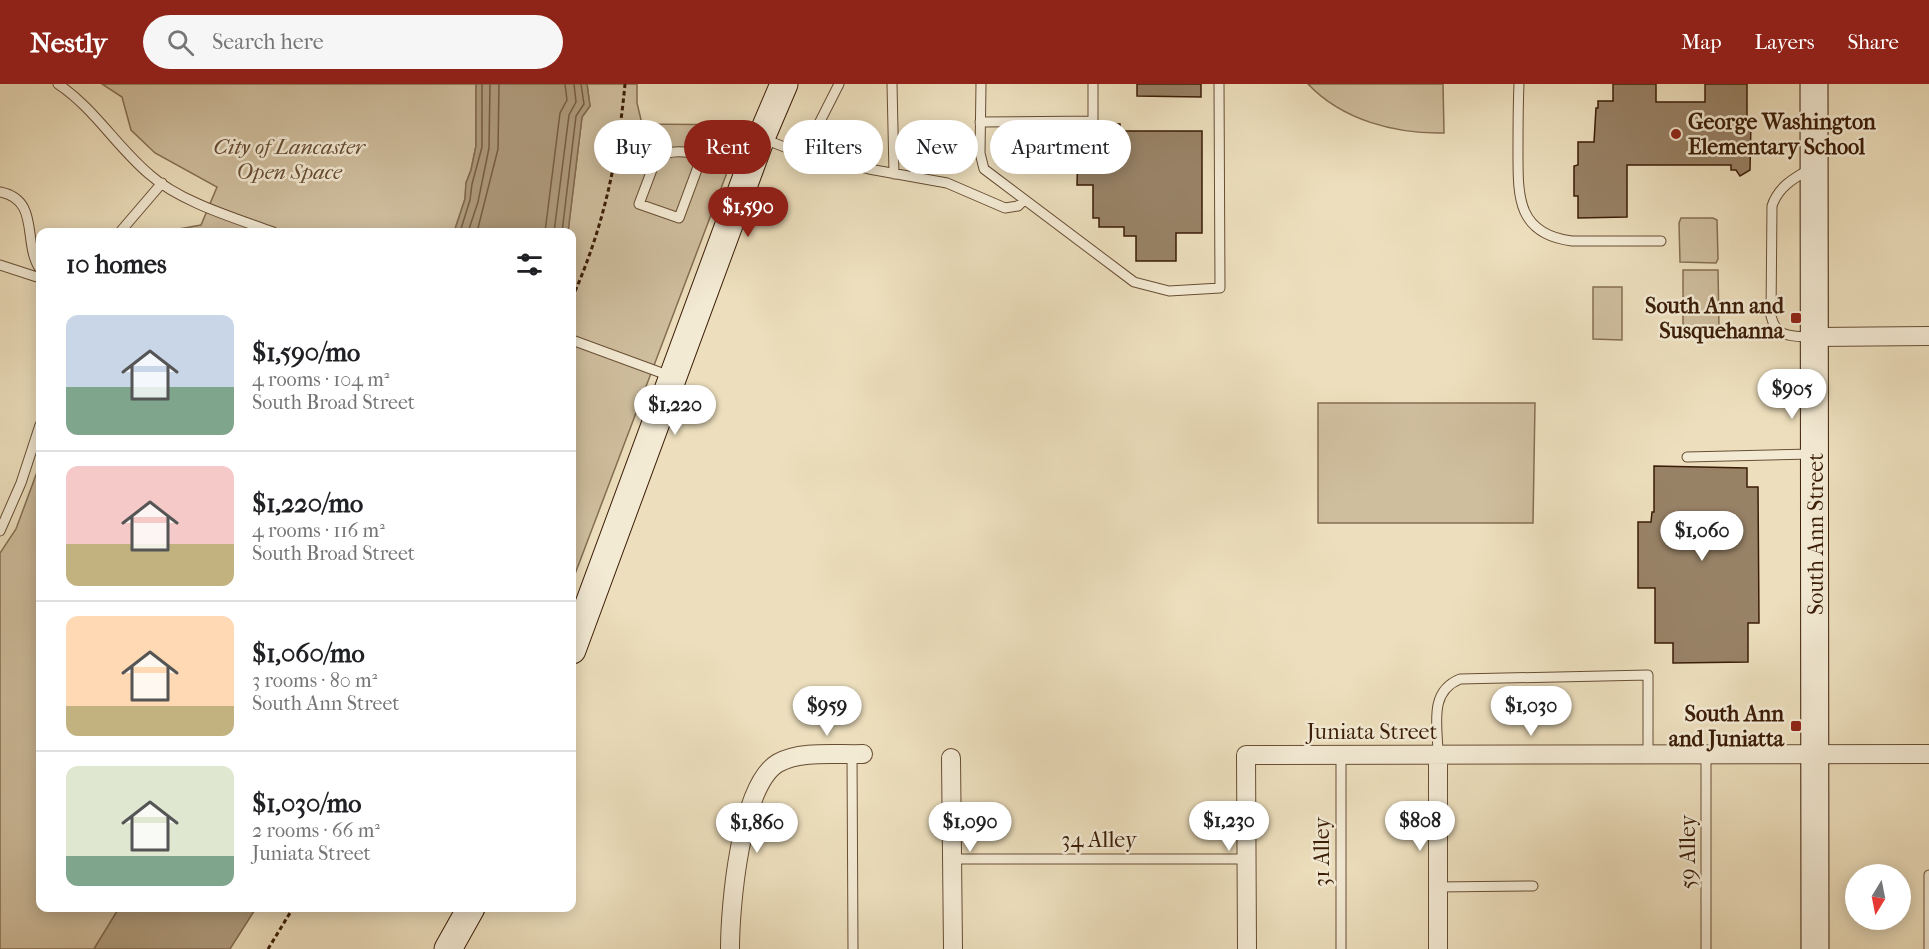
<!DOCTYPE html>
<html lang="en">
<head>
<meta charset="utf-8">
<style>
	body { margin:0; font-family:"IM FELL French Canon",serif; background:#f6f6f6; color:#202124; height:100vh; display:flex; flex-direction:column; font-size:22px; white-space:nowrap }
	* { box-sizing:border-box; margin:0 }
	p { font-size:20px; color:#757577 }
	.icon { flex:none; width:33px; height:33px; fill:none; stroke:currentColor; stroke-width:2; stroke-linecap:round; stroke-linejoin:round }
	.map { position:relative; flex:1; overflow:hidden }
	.side { position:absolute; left:36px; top:144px; width:540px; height:684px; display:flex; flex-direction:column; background:#fff; border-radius:12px; box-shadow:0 3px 15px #0003 }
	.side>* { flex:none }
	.banner { position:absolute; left:594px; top:36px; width:570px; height:54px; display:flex; gap:12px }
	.needle { width:39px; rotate:190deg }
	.buttons { position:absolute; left:1845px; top:780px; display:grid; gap:12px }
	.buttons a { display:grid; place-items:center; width:66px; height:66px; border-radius:50%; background:#fff; box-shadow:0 3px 15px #0003; font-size:30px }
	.price { position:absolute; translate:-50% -51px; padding:0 14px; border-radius:21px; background:#fff; color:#222; font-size:20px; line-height:39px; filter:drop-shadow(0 2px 3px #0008) }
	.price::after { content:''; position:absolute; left:50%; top:36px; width:18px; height:14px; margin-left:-9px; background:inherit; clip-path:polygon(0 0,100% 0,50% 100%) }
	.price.on { background:#8f2418; color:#fff }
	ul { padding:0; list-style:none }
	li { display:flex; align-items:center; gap:18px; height:150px; padding:0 30px }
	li+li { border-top:2px solid #e0e0e0 }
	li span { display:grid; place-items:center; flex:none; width:168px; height:120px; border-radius:12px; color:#555 }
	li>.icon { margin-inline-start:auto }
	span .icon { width:72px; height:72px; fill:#fffc; stroke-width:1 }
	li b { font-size:26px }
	h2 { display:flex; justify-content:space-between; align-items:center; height:72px; padding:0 30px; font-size:26px }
	.pill { padding:0 21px; border-radius:27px; background:#fff; box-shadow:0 3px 15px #0003; font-size:21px; line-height:54px }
	.pill.on { background:#8f2418; color:#fff }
	header { display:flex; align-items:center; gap:36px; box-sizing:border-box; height:84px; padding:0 30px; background:#8f2418; color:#fff }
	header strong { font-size:28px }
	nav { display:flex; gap:33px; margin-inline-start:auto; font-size:21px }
	.search { width:420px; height:54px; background:#f6f6f6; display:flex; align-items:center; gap:15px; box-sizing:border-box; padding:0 21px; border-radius:33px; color:#757577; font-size:22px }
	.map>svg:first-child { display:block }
	.green { fill:#cfbe9e; stroke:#856e52; stroke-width:1.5 }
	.water { fill:#b09d7f; stroke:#816a4f; stroke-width:1.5 }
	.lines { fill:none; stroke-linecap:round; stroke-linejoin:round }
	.shore { stroke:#765d43; stroke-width:1.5 }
	.building { fill:#988266; stroke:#3b1d07; stroke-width:1.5 }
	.lane-casing { stroke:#684e34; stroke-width:11 }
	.street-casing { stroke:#684e34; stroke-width:20 }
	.secondary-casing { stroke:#3b1d07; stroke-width:29 }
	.path { stroke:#3b1d07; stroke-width:3; stroke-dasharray:4.5 3; stroke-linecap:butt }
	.lane { stroke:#f3ead4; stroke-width:9 }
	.street { stroke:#f3ead4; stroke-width:18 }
	.secondary { stroke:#f3ead4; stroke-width:27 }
	.poi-dot { fill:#8f2418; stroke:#f3ead4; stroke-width:2 }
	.labels { text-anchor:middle; stroke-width:5; stroke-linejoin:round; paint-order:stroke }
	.poi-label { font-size:22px; font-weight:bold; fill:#3b1d07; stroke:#f3ead4; text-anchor:end }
	.park-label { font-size:22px; font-style:italic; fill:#674d34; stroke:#f3ead4 }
	.street-label { font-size:22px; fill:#3b1d07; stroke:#f3ead4 }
</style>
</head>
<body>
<header>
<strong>Nestly</strong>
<div class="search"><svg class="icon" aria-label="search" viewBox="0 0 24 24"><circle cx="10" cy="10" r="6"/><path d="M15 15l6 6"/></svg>Search here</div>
<nav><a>Map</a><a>Layers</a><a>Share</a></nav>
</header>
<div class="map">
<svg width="1929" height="865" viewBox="0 0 1929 865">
	<rect width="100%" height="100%" fill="#eddfbd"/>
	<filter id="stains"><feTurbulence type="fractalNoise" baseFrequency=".00333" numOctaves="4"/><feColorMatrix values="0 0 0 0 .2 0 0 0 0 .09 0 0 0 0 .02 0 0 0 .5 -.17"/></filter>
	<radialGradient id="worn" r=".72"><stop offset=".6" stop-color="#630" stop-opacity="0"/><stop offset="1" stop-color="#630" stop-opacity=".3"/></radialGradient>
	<path class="green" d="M 102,0 L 476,0 L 476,62 L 471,86 L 466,99 L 465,115 L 454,148 L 162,148 L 201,141 L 217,103 L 155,69 L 131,46 L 122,13 Z
		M 587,0 L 637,0 L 637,19 L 642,40 L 745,41 L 572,498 L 572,148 L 568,148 L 582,33 L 590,22 Z
		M 1308,0 L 1443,0 L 1444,49 C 1395,50 1342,36 1308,0 Z
		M 1681,134 L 1713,134 L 1717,136 L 1718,175 L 1716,179 L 1680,178 L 1679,139 Z
		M 1683,186 L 1718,186 L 1719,243 L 1683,244 Z
		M 1593,203 L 1622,203 L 1622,256 L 1593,255 Z
		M 1318,319 L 1535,319 L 1533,439 L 1318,439 Z
		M 40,380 L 40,824 L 119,824 L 94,865 L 0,865 L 0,469 L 16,445 Z"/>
	<path class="water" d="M 476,0 L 587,0 L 590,22 L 582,33 L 568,148 L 454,148 L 465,115 L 466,99 L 471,86 L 476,62 Z
		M 119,824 L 256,824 L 230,865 L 94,865 Z"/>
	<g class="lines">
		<path class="shore" d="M 460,148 L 470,116 L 472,100 L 482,63 L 482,0
			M 468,148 L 478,118 L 489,64 L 490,0
			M 477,148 L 498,65 L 499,0
			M 545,148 L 560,29 L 567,16 L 565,0
			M 554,148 L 569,31 L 576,18 L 574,0
			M 562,148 L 576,32 L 584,20 L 581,0"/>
	</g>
	<path class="building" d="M 1137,0 L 1201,0 L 1201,13 L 1137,12 Z
		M 1613,0 L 1656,0 L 1656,18 L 1705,18 L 1705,0 L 1747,0 L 1747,37 L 1751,37 L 1750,86 L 1740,92 L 1736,86 L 1731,86 L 1731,81 L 1627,81 L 1627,133 L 1578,134 L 1578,112 L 1574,112 L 1574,82 L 1578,81 L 1578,58 L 1594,58 L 1596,24 L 1598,24 L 1598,17 L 1613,17 Z
		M 1100,39 L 1120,40 L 1120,47 L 1202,47 L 1202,149 L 1176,149 L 1176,177 L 1136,177 L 1136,152 L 1124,152 L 1124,143 L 1099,143 L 1099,134 L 1093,134 L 1093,101 L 1077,101 L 1078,66 L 1100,66 Z
		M 1654,382 L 1747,384 L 1747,403 L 1758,403 L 1759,539 L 1748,539 L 1748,578 L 1673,579 L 1673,559 L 1655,559 L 1655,504 L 1638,504 L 1638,438 L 1651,438 L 1652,428 L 1654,428 Z"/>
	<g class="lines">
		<g class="lane-casing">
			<path id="lane" d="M 58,0 C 94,24 116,62 149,90 C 180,118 235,134 273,148
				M 892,0 L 894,90
				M 981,0 L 980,69 L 984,85 L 1134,198 L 1169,207 L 1220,204 L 1219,0
				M 1519,0 C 1518,22 1518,44 1518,66 C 1518,111 1516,150 1572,157 L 1661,157
				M 980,38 L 1093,37 L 1093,0
				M 764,55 L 787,64 L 869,85 L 947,99 L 1005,124 L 1018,122 L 1024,116
				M 804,69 L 839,0
				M 702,72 L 679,134 L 639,120 L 656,75 C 679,56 722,80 746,88
				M 1810,85 C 1794,94 1778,103 1772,122 L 1771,232 C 1776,254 1792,252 1811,253
				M 0,108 C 41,116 22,159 40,185
				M 120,148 L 162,99
				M 0,181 L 40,194
				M 572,256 L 670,292
				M 1687,373 L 1812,370
				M 0,447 L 21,399 L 40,341
				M 852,670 L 853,865
				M 1438,671 C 1438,642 1428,608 1460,595 L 1648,591 L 1648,671
				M 1706,671 L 1706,865
				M 952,775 L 1247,775
				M 1438,803 L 1533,802
				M 1341,865 L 1341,671
				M 1929,865 L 1929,791"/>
		</g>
		<g class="street-casing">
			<path id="street" d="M 1815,253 L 1929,252
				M 1438,671 L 1438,865
				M 951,674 L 953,865
				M 730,865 C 730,824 740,701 778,679 C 801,666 837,671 863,670
				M 1247,865 L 1246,671 L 1929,670"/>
		</g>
		<g class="secondary-casing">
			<path id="secondary" d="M 1814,0 L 1815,865
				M 572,566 L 761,54 L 784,0
				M 448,865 L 471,824"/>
		</g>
		<path class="path" d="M 620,59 L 645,70
			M 572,214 C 603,146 618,75 625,0
			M 268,865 L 293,824"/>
		<use href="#lane" class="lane"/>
		<use href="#street" class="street"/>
		<use href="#secondary" class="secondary"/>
	</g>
	<g class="poi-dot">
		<circle cx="1676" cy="50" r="6"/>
		<rect x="1790" y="228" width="12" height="12" rx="3"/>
		<rect x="1790" y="636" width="12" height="12" rx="3"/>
	</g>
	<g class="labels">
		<g class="poi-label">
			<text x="1688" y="45" text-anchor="start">George Washington<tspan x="1688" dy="25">Elementary School</tspan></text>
			<text x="1784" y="229">South Ann and<tspan x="1784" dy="25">Susquehanna</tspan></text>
			<text x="1784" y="637">South Ann<tspan x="1784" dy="25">and Juniatta</tspan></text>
		</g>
		<g class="park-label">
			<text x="289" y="70">City of Lancaster<tspan x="289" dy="25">Open Space</tspan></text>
		</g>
		<g class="street-label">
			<text transform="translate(1815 450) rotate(-90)" y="8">South Ann Street</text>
			<text x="1372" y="655">Juniata Street</text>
			<text x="1099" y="763">34 Alley</text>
			<text transform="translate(1321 768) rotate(-90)" y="8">31 Alley</text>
			<text transform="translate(1687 768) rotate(-90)" y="8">59 Alley</text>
		</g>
	</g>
	<rect width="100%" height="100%" filter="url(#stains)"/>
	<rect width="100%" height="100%" fill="url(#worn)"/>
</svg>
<div class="buttons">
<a><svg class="needle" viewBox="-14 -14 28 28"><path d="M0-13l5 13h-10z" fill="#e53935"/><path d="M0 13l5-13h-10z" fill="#757577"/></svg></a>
</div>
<b class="price on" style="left:748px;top:154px">$1,590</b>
<b class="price" style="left:1792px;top:336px">$905</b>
<b class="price" style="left:675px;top:352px">$1,220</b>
<b class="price" style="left:1702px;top:478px">$1,060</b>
<b class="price" style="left:827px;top:653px">$959</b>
<b class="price" style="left:1531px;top:653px">$1,030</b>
<b class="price" style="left:1229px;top:768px">$1,230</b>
<b class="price" style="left:1420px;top:768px">$808</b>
<b class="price" style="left:970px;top:769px">$1,090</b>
<b class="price" style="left:757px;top:770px">$1,860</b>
<div class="banner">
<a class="pill">Buy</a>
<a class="pill on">Rent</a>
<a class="pill">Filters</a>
<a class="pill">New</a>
<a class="pill">Apartment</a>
</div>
<section class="side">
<h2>10 homes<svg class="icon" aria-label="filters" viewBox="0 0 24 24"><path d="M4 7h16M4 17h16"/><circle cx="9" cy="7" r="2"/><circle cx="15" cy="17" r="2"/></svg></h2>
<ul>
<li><span style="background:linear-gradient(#c9d6e8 60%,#7fa58c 0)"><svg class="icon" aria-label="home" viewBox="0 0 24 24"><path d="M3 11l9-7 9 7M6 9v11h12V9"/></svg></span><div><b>$1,590/mo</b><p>4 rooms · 104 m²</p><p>South Broad Street</p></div></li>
<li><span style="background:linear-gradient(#f6c9c9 65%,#c2b280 0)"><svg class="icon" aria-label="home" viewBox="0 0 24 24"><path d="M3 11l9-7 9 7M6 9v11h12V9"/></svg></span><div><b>$1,220/mo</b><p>4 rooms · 116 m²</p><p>South Broad Street</p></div></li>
<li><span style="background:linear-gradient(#ffd9b3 75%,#c2b280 0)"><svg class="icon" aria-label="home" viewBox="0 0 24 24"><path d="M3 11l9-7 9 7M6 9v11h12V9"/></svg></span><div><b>$1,060/mo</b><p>3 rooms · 80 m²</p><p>South Ann Street</p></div></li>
<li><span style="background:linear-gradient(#dfe7d0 75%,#7fa58c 0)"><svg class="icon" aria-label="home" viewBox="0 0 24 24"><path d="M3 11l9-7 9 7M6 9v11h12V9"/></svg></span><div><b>$1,030/mo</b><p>2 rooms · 66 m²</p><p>Juniata Street</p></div></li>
</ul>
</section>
</div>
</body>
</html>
